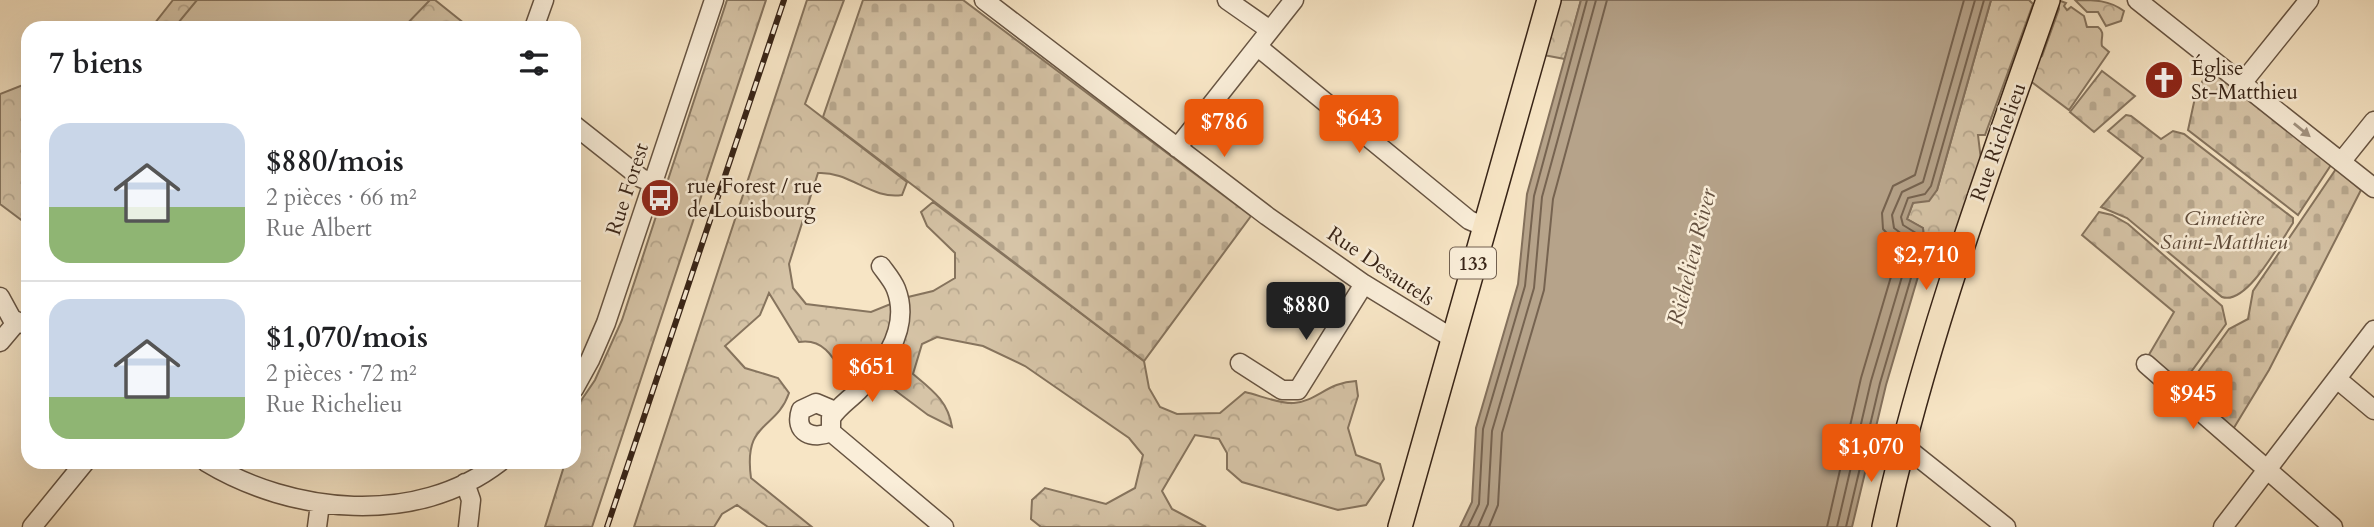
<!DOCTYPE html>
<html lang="fr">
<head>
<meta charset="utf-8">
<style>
	body { margin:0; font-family:Cardo,serif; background:#f2f2f2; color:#202124; height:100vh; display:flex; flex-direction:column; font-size:26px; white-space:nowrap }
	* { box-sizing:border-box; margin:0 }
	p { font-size:23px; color:#757577 }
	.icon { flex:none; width:38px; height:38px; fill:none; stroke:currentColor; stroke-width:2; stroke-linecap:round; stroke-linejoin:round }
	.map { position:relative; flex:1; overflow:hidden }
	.side { position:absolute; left:21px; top:21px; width:560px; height:448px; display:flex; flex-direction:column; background:#fff; border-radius:21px; box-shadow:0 7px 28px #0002 }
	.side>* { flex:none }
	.price { position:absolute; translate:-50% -60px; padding:0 16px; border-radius:7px; background:#ea580c; color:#fff; font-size:23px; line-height:46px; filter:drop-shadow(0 2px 4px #0008) }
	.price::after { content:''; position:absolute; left:50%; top:42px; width:21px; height:16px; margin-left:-10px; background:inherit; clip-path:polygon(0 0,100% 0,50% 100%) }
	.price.selected { background:#222; color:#fff }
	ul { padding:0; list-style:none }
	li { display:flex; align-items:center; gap:21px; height:175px; padding:0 28px }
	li+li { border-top:2px solid #e0e0e0 }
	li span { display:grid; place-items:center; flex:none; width:196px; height:140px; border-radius:21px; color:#555 }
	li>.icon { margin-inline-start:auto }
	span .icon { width:84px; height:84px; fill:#fffc; stroke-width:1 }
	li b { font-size:30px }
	h2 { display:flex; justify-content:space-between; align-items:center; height:84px; padding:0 28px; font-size:30px }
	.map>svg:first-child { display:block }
	.forest { fill:url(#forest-crowns); stroke:#86745e; stroke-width:2 }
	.cemetery { fill:url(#cemetery-stones); stroke:#86745e; stroke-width:2 }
	.pitch { fill:#d6c4a7; stroke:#86745e; stroke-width:2 }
	.water { fill:#b6a38a; stroke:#83705c; stroke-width:2 }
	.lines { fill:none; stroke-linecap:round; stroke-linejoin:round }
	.shore { stroke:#766350; stroke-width:2 }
	.minor-casing { stroke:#675442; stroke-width:21 }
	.major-casing { stroke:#372316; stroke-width:26 }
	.minor { stroke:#faeed9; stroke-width:18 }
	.major { stroke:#f7e5c5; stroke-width:23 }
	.rail-casing { stroke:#372316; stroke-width:6 }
	.rail { stroke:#faeed9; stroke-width:3.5; stroke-dasharray:10; stroke-linecap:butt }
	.oneway { fill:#a29381 }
	.labels { text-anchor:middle; stroke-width:5; stroke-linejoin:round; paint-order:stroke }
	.shield { fill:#faeed9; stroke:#726050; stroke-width:2 }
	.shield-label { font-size:19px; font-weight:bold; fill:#372316 }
	.poi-label { font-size:21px; fill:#372316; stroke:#faeed9; text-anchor:start }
	.street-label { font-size:21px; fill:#372316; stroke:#faeed9 }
	.park-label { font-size:21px; font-style:italic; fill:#5f4b3a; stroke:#faeed9 }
	.water-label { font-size:23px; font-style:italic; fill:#63503f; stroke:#faeed9 }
</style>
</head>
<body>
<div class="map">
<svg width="2374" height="527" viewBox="0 0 2374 527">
	<defs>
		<pattern id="forest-crowns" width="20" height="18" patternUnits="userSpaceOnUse" patternTransform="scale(1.75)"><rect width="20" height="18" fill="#d6c4a7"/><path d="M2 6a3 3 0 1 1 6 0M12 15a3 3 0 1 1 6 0" fill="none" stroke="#b8a88f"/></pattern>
		<pattern id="cemetery-stones" width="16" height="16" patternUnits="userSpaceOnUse" patternTransform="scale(1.75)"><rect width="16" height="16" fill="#d6c4a7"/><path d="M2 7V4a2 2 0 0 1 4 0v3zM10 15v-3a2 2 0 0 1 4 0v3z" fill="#b8a88f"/></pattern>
	</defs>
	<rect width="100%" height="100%" fill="#f7e5c5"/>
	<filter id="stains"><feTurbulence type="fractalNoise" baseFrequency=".00286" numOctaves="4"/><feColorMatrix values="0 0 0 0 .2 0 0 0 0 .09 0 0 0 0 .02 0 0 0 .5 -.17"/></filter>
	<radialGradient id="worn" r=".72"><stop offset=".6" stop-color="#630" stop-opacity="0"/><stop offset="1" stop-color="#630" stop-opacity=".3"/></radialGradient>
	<path class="forest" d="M 173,0 L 435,0 L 470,28 L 151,28 Z
		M 727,0 L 766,0 L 592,527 L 545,527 L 565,463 L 516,465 L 520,462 L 574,462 L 574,411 L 595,380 L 622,320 Z
		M 807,0 L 844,0 L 805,104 L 907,182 L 902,195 C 872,200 849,171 818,173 L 789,264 L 793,288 L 806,304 L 871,312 L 908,297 L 933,291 L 955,278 L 955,253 L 927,226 L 921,212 L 933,202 L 1144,361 L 1149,388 L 1160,407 L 1177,414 L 1220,413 L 1245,392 C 1259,395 1279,404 1294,403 C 1317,401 1328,382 1356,381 L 1358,396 L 1348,428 L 1356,455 L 1380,464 L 1384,479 L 1366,505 L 1338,510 L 1242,482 L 1227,469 L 1227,453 L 1219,439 L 1195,435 L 1162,491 L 1172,509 L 1206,527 L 1041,527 L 1031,519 L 1032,500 L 1045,488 L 1106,504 L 1135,488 L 1143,455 L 1129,438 L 1025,366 L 983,346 L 937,337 L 922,344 L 913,374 C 932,390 948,401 952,427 L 928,415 L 868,370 L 852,388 C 837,366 828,337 799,342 L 769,293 L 760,315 L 725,346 L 745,368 L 778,378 L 789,393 C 776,431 743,420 751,478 L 812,527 L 768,527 L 737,505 L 722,514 L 714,527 L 634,527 Z
		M 1555,0 L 1581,0 L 1565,59 L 1538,54 Z
		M 1991,0 L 2029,0 L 2033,4 L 1985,135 L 1978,135 L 1981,160 L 1947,263 L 1925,253 L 1923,228 L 1907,219 L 1913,203 L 1937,190 Z
		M 2058,0 L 2066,3 L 2064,6 L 2067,10 L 2071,7 L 2084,16 L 2087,27 L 2098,27 C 2106,33 2100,38 2102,46 L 2109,52 L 2069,110 L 2029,80 L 2036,60 L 2042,56 L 2059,9 Z
		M 2075,0 C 2095,0 2109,0 2124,11 L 2121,21 L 2106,26 L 2098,12 L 2087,12 Z
		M 28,83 L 28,225 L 0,204 L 0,94 Z"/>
	<path class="cemetery" d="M 863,0 L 963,0 L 1251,216 L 1144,361 L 823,117 Z
		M 2209,69 L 2331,165 L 2298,215 L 2188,130 L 2196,93 Z
		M 2102,71 L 2135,96 L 2094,132 L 2070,112 Z
		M 2126,115 L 2131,116 L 2161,139 L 2173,131 L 2184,134 L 2293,218 L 2293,223 C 2280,242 2247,306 2222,297 L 2127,218 L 2101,207 L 2143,158 L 2108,131 Z
		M 2336,169 L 2361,190 L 2269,370 L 2232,431 L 2185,390 L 2229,329 L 2248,319 L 2253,291 Z
		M 2099,212 L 2112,215 L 2128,224 L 2222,306 L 2226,324 L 2180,387 L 2147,358 L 2174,312 L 2082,235 Z"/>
	<path class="pitch" d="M 197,0 L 430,0 L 403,28 L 185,28 L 178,23 Z"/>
	<path class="water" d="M 1581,0 L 1991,0 L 1937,190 L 1929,201 L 1913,203 L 1907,219 L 1923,228 L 1925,253 L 1886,385 L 1852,527 L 1460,527 L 1472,502 L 1476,428 L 1518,284 L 1527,194 Z"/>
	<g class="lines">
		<path class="shore" d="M 1468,527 L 1479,504 L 1483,429 L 1525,286 L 1534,196 L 1587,0
			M 1478,527 L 1488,504 L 1492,431 L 1534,288 L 1542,197 L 1596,0
			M 1489,527 L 1498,505 L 1502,433 L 1544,290 L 1553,199 L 1607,0
			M 1827,527 L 1861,378 L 1898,253 L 1897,244 L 1883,229 L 1882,213 L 1893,186 L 1915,175 L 1964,0
			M 1837,527 L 1871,381 L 1909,253 L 1907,238 L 1894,228 L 1892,215 L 1902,192 L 1923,182 L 1975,0
			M 1846,527 L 1880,383 L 1918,254 L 1916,233 L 1903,225 L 1901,217 L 1908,198 L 1925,194 L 1931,186 L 1984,0"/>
		<g class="minor-casing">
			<path id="minor" d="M 984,0 L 1267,216 L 1364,284 L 1452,338
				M 1227,0 L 1270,30
				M 2137,0 L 2374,188
				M 534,28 L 544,0
				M 1258,47 L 1469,220 L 1483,226
				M 2243,82 L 2309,0
				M 574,125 L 641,178 L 653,183
				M 1177,148 L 1294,0
				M 2341,162 L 2374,121
				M 881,266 C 886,273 893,281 896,289 C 911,328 884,365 858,391 C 849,400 838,407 831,418 L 831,432 L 944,527
				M 0,297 L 12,319 L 28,326
				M 0,342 L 16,323
				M 1240,363 L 1282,390 L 1298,390 L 1364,284
				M 2146,364 L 2333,527
				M 2337,379 L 2374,410
				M 574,389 L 590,360 L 606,323 L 714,0
				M 831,432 C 813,440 793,433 801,410 L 816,403 L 835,411
				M 1901,449 L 1913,453 L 2006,527
				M 206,462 C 292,514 416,527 500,462
				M 465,483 L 471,500 L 468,527
				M 32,527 L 85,462
				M 317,527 L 320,504
				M 2223,527 L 2374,330"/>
		</g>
		<g class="major-casing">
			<path id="major" d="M 1400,527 L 1549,0
				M 1884,527 C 1923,347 1987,174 2048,0"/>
		</g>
		<use href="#minor" class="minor"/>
		<use href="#major" class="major"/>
		<g class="rail-casing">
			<path id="rail" d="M 607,527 L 784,0"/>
		</g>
		<use href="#rail" class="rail"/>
	</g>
	<defs><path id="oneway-solid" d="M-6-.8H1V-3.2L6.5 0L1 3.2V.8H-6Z" transform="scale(1.75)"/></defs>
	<use class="oneway" href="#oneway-solid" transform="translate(2302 130) rotate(39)"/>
	<defs>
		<g id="church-disc" transform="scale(2.0125)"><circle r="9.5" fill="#8f2418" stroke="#faeed9"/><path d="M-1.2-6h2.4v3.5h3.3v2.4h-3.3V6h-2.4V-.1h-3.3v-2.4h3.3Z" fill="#fff"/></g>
		<g id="bus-disc" transform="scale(2.0125)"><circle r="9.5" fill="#8f2418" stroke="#faeed9"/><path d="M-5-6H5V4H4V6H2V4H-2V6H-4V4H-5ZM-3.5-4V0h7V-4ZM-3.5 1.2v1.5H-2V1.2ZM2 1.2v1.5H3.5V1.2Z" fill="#fff"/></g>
	</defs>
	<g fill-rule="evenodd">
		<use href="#church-disc" x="2164" y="80"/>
		<use href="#bus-disc" x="660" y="198"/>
	</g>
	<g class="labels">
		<rect class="shield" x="1450" y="247.5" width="46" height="31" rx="5"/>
		<g class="shield-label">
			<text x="1473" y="270">133</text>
		</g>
		<g class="poi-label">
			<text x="2191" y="75">Église<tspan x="2191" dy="24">St-Matthieu</tspan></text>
			<text x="687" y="193">rue Forest / rue<tspan x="687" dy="24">de Louisbourg</tspan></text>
		</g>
		<g class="street-label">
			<text transform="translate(1998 142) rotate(-70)" y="7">Rue Richelieu</text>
			<text transform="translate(627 189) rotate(-72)" y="7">Rue Forest</text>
			<text transform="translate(1381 266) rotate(34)" y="7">Rue Desautels</text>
		</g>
		<g class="park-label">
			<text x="2224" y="225">Cimetière<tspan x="2224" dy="24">Saint-Matthieu</tspan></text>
		</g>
		<g class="water-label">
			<text transform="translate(1691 257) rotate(-76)" y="8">Richelieu River</text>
		</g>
	</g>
	<rect width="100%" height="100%" filter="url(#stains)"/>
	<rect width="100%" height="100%" fill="url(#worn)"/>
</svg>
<b class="price" style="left:1359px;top:155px">$643</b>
<b class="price" style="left:1224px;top:159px">$786</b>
<b class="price" style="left:1926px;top:292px">$2,710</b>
<b class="price selected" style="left:1306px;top:342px">$880</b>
<b class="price" style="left:872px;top:404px">$651</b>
<b class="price" style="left:2193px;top:431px">$945</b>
<b class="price" style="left:1871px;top:484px">$1,070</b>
<section class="side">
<h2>7 biens<svg class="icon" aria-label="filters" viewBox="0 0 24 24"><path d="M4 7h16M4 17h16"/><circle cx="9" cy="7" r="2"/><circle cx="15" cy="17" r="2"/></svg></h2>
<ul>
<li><span style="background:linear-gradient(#c9d6e8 60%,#8fb573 0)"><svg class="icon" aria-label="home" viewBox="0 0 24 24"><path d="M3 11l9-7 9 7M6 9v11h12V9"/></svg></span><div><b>$880/mois</b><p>2 pièces · 66 m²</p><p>Rue Albert</p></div></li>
<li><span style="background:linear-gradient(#c9d6e8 70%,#8fb573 0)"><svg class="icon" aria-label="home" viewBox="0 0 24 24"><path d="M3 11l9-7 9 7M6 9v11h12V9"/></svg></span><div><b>$1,070/mois</b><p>2 pièces · 72 m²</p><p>Rue Richelieu</p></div></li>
</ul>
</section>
</div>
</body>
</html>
